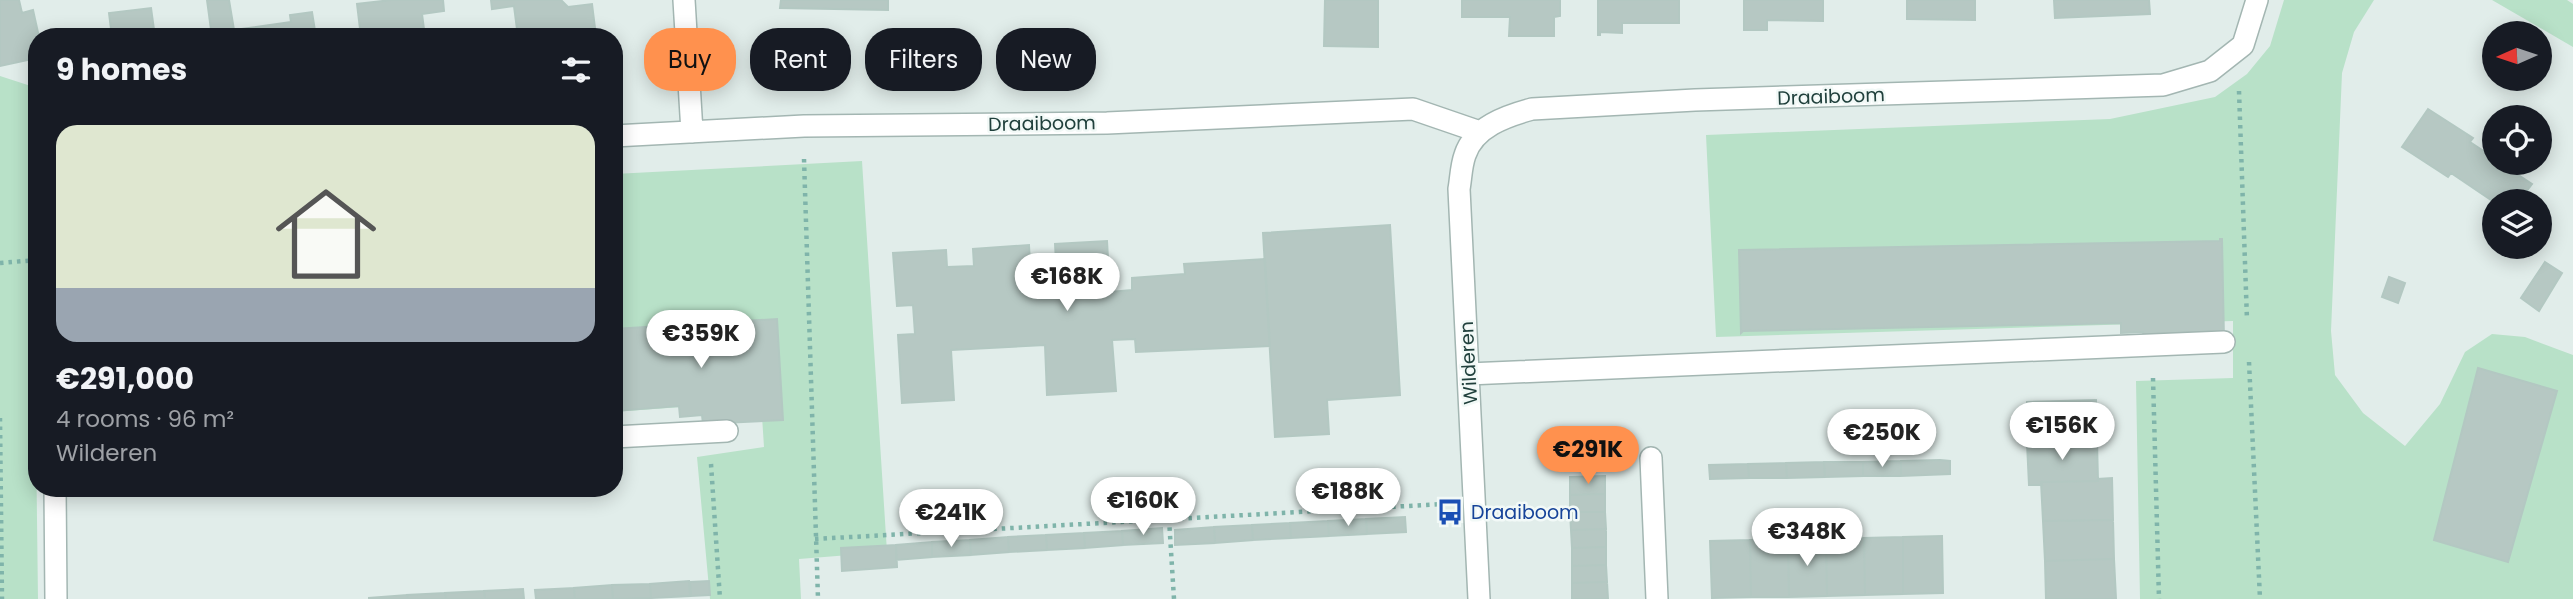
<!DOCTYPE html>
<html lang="en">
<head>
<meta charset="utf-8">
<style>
	body { margin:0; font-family:Poppins,sans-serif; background:#242831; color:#f1f3f6; height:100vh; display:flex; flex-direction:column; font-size:26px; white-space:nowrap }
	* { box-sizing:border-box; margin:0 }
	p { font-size:23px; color:#9ea1a6 }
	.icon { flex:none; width:38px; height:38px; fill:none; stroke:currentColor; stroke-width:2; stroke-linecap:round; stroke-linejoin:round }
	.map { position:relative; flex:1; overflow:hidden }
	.details { position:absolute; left:28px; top:28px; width:595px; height:469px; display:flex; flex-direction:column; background:#171b24; border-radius:28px; box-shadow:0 4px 18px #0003 }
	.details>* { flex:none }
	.top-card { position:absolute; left:644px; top:28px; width:665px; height:63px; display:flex; gap:14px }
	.needle { width:46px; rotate:267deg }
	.controls { position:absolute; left:2482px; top:21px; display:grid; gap:14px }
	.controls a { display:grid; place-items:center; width:70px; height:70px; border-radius:50%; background:#171b24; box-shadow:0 4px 18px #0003; font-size:35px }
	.price { position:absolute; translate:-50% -60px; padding:0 16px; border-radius:24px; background:#fff; color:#222; font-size:23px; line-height:46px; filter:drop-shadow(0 2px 4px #0008) }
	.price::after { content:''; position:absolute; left:50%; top:42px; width:21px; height:16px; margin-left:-10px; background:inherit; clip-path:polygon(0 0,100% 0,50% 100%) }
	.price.active { background:#ff914e; color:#111 }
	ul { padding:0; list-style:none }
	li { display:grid; align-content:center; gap:14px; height:371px; padding:0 28px }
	li span { display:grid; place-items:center; height:217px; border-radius:21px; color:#555 }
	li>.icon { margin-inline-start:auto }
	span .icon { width:126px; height:126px; fill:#fffc; stroke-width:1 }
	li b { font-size:30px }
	h2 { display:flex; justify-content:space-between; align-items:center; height:84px; padding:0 28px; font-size:30px }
	.chip { padding:0 24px; border-radius:28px; background:#171b24; box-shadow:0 4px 18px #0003; font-size:24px; line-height:63px }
	.chip.active { background:#ff914e; color:#111 }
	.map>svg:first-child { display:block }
	.green { fill:#b8e1c8 }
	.building { fill:#b6c8c3; stroke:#b3c8c2; stroke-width:2 }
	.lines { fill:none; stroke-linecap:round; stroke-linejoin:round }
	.minor-casing { stroke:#a3b6b2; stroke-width:24 }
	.path { stroke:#7fb4aa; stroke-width:4.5; stroke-dasharray:3.5 5; stroke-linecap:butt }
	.minor { stroke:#fff; stroke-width:21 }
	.labels { text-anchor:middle; stroke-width:5; stroke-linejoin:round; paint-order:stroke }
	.street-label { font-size:19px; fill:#20403c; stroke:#f2f9f7 }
	.transit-label { font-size:19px; fill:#164399; stroke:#f2f9f7; text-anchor:start }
</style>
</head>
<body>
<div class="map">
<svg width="2573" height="599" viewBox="0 0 2573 599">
	<rect width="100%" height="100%" fill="#e1edea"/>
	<path class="green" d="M 2284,0 L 2374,0 L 2354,32 L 2342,73 L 2331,331 L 2335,375 L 2363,413 L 2405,446 L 2440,404 L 2465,352 L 2492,334 L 2525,337 L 2573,355 L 2573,599 L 2140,599 L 2136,381 L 2233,378 L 2233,321 L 1716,337 L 1706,135 L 2110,119 L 2215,97 L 2247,74 L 2270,46 Z
		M 2492,0 L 2567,0 L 2573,4 L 2573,47 Z
		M 0,76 L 37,88 L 37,234 L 34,278 L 38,599 L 0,599 Z
		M 862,161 L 887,552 L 799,559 L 801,599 L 710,599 L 697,457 L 764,447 L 761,401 L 614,412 L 614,174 Z"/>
	<path class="building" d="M 0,0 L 19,0 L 22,13 L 33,10 L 39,37 L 37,37 L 37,58 L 0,66 Z
		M 207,0 L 229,0 L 234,30 L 291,22 L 290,15 L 312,12 L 316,37 L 212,37 Z
		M 391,0 L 443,0 L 444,11 L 422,14 L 425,37 L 361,37 L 357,4 Z
		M 491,0 L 561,0 L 568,7 L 592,4 L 596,36 L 518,37 L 514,6 L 492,9 Z
		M 781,0 L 888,0 L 888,10 L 780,8 Z
		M 1325,0 L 1378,0 L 1378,47 L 1324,46 Z
		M 1462,0 L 1560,0 L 1560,16 L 1554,17 L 1554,36 L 1509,36 L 1510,17 L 1462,17 Z
		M 1598,0 L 1679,0 L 1679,23 L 1622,23 L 1622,33 L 1600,32 L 1600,35 L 1598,35 Z
		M 1744,0 L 1823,0 L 1823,21 L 1767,20 L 1767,30 L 1744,30 Z
		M 1907,0 L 1975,0 L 1975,20 L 1907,19 Z
		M 2054,0 L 2149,0 L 2150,14 L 2055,18 Z
		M 151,8 L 155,37 L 112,37 L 109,13 Z
		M 2428,109 L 2473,138 L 2470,142 L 2494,158 L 2494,163 L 2500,163 L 2532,184 L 2519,201 L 2494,202 L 2451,173 L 2448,177 L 2402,147 Z
		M 1390,225 L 1400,395 L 1327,400 L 1329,434 L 1275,437 L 1263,233 Z
		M 2220,239 L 2222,239 L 2224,340 L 2144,340 L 2143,332 L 2121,333 L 2121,323 L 1743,331 L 1741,333 L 1739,250 L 2220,241 Z
		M 1107,241 L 1110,292 L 1132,290 L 1132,278 L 1185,274 L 1184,264 L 1265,259 L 1270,346 L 1136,352 L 1135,339 L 1112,340 L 1116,391 L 1047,395 L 1045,345 L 951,350 L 954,400 L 902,403 L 898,335 L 915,334 L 913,305 L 897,306 L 893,253 L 946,250 L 947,267 L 974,266 L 973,249 L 1029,245 L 1030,263 L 1056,262 L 1055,244 Z
		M 2545,262 L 2562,273 L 2539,311 L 2521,298 Z
		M 2389,277 L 2405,283 L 2398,303 L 2382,297 Z
		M 777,319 L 783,420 L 703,424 L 702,415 L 680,417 L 679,406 L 614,411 L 614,329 Z
		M 2478,368 L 2557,391 L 2508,562 L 2434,540 Z
		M 2096,400 L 2097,441 L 2027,443 L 2027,402 Z
		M 2097,441 L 2098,481 L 2041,482 L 2042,485 L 2029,485 L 2027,443 Z
		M 1940,460 L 1950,461 L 1950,474 L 1901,476 L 1901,461 Z
		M 1901,461 L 1901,476 L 1863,476 L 1863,462 Z
		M 1824,462 L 1825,477 L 1787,478 L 1786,463 Z
		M 1824,462 L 1863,462 L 1863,476 L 1825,477 Z
		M 1786,463 L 1787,478 L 1749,478 L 1748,464 Z
		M 1748,464 L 1749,478 L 1710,479 L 1709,465 Z
		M 1605,476 L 1605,494 L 1570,495 L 1570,477 Z
		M 2112,478 L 2113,520 L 2043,521 L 2041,482 L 2098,481 L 2098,479 Z
		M 1605,494 L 1605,512 L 1570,512 L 1570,495 Z
		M 1570,512 L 1605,512 L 1606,529 L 1571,530 Z
		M 1405,517 L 1406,532 L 1367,534 L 1366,519 Z
		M 1366,519 L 1367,534 L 1329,536 L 1328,521 Z
		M 2113,520 L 2114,559 L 2045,561 L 2043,521 Z
		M 1328,521 L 1329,536 L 1291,538 L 1290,523 Z
		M 1290,523 L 1291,538 L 1253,540 L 1252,525 Z
		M 1252,525 L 1253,540 L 1215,543 L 1214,527 Z
		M 1214,527 L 1215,543 L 1175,545 L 1175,530 Z
		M 1162,528 L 1163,543 L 1123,545 L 1122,531 Z
		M 1606,529 L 1606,547 L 1572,548 L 1571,530 Z
		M 1122,531 L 1123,545 L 1085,548 L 1084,533 Z
		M 1084,533 L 1085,548 L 1047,550 L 1046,535 Z
		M 1046,535 L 1047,550 L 1009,552 L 1008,537 Z
		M 1942,536 L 1943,593 L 1903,594 L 1903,537 Z
		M 1008,537 L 1009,552 L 971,555 L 970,540 Z
		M 1903,537 L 1903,594 L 1865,595 L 1864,538 Z
		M 1864,538 L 1865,595 L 1827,596 L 1826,539 Z
		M 1788,539 L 1826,539 L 1827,596 L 1789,597 Z
		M 1788,539 L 1789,597 L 1751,597 L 1750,540 Z
		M 970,540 L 971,555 L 932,557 L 932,542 Z
		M 1750,540 L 1751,597 L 1712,598 L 1710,541 Z
		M 932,542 L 932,557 L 896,560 L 896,545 Z
		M 896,545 L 897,567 L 842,571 L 841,548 Z
		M 1606,547 L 1606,565 L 1572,566 L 1572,548 Z
		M 2114,559 L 2116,599 L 2046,599 L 2045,561 Z
		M 1606,565 L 1607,582 L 1572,583 L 1572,566 Z
		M 689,581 L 690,596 L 651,598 L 650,584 Z
		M 709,581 L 710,595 L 691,596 L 690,582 Z
		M 1607,582 L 1608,599 L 1572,599 L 1572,583 Z
		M 650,584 L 651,598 L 613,599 L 612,585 Z
		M 612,585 L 613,599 L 575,599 L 574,588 Z
		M 574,588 L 575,599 L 536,599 L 535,590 Z
		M 523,589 L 524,599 L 485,599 L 484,591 Z
		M 484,591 L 485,599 L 446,599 L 445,593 Z
		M 445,593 L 446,599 L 408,599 L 407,595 Z
		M 407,595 L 408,599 L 369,599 L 369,598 Z"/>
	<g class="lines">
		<g class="minor-casing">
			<path id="minor" d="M 684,0 L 692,132
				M 614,136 L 804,126 L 1107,123 L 1413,109 L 1480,132
				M 1468,374 L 2224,342
				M 614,437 L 727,431
				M 1651,458 L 1657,599
				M 55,488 L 56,599
				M 1479,599 L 1459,189 C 1461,178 1461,166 1465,155 C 1474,127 1506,116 1532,109 L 1695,100 L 2163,85 L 2210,71 L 2243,45 L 2257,0"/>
		</g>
		<path class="path" d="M 2239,91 L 2247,320
			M 804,159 L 818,599
			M 0,263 L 37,260
			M 2249,362 L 2260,599
			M 2153,378 L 2159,599
			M 0,418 L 2,599
			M 711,464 L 720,599
			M 1169,519 L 1174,599
			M 815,539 L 1443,504"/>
		<use href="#minor" class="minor"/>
	</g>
	<defs>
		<g id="bus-bare" transform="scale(2.1)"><path d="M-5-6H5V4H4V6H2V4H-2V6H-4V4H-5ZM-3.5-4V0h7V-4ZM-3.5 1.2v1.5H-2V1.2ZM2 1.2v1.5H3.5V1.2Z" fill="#1a4fb4" stroke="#f2f9f7" stroke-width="2.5" paint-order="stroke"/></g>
	</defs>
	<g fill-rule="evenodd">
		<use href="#bus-bare" x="1450" y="512"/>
	</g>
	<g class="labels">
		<g class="street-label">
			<text transform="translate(1831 96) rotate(-2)" y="7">Draaiboom</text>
			<text transform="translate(1042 123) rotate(-1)" y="7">Draaiboom</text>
			<text transform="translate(1468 363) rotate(-93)" y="7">Wilderen</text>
		</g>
		<g class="transit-label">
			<text x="1471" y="519">Draaiboom</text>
		</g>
	</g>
</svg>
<div class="controls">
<a><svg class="needle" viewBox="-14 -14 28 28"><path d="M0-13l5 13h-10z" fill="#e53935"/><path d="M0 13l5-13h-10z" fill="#9ea1a6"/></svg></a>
<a><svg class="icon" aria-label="locate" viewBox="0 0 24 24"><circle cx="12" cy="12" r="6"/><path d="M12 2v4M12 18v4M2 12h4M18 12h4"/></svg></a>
<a><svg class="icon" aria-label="layers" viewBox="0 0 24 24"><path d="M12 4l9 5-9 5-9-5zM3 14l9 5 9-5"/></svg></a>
</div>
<b class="price" style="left:1067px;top:313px">€168K</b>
<b class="price" style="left:701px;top:370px">€359K</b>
<b class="price" style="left:2062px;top:462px">€156K</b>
<b class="price" style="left:1882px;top:469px">€250K</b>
<b class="price active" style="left:1588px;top:486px">€291K</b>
<b class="price" style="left:1348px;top:528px">€188K</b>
<b class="price" style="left:1143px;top:537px">€160K</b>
<b class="price" style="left:951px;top:549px">€241K</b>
<b class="price" style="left:1807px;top:568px">€348K</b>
<div class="top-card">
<a class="chip active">Buy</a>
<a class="chip">Rent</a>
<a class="chip">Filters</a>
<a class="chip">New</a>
</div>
<section class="details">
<h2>9 homes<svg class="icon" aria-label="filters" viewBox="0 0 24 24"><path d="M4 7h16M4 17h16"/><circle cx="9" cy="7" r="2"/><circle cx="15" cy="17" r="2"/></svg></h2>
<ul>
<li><span style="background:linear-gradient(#dfe7d0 75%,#9aa5b1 0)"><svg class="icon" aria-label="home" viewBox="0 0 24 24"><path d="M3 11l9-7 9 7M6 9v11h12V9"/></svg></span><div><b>€291,000</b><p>4 rooms · 96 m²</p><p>Wilderen</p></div></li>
</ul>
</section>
</div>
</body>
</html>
